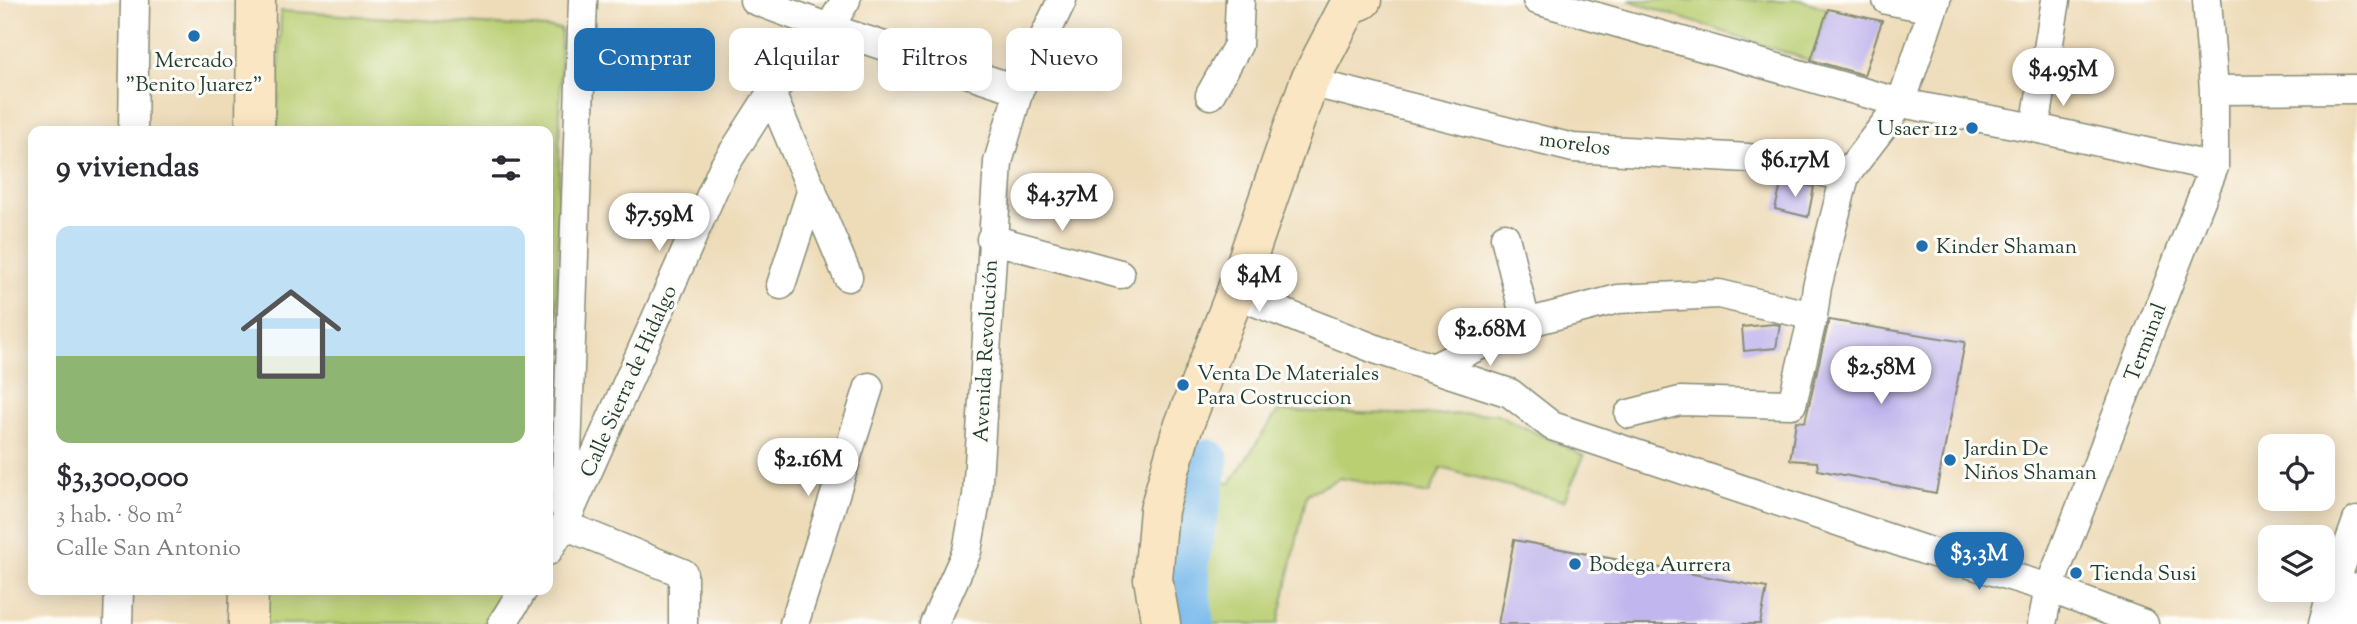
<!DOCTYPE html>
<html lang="es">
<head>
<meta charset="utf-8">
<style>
	body { margin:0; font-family:"Sorts Mill Goudy",serif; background:#f7f7f7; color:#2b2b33; height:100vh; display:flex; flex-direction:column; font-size:26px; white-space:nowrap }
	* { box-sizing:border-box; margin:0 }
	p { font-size:23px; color:#7c7c81 }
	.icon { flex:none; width:38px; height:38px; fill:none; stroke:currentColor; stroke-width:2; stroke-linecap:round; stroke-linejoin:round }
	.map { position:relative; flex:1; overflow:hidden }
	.sheet { position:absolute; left:28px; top:126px; width:525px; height:469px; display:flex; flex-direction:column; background:#fff; border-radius:14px; box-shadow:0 4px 18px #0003 }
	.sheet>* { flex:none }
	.guide { position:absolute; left:574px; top:28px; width:665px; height:63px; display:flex; gap:14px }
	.fabs { position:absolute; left:2258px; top:434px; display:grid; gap:14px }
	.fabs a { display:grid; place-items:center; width:77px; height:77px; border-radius:14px; background:#fff; box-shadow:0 4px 18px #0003; font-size:35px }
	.price { position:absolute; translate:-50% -60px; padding:0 16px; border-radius:24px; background:#fff; color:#222; font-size:23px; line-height:46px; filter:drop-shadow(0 2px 4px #0008) }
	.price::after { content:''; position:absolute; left:50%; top:42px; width:21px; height:16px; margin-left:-10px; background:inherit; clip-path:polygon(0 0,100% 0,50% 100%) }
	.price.on { background:#1f6fb2; color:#fff }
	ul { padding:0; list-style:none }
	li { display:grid; align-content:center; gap:14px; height:371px; padding:0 28px }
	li+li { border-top:2px solid #e1e1e2 }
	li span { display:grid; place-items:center; height:217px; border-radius:14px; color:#555 }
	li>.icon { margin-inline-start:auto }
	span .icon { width:126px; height:126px; fill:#fffc; stroke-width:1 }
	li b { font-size:30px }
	h2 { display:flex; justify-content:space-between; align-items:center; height:84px; padding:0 28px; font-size:30px }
	.tag { padding:0 24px; border-radius:14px; background:#fff; box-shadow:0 4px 18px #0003; font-size:24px; line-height:63px }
	.tag.on { background:#1f6fb2; color:#fff }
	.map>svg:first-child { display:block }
	.green { fill:#bace72; stroke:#6c8653; stroke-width:2 }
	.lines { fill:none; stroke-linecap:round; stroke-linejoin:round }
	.river { stroke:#75b8eb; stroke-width:44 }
	.building { fill:#c1b6ed }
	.street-casing { stroke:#868c76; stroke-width:31 }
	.secondary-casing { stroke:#868c76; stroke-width:41 }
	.street { stroke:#fff; stroke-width:28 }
	.secondary { stroke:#fbe6c3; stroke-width:38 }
	.poi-dot { fill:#1f6fb2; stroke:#fdfcf7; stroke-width:2.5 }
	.labels { text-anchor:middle; stroke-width:6; stroke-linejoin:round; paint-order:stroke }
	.poi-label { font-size:21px; fill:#1f3d34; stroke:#fdfcf7; text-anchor:start }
	.street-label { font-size:21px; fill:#1f3d34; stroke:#fdfcf7 }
</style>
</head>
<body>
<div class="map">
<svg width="2357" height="624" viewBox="0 0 2357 624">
	<rect width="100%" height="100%" fill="#fdfcf7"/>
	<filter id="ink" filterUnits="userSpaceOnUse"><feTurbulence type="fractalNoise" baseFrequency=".0143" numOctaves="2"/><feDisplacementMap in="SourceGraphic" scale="14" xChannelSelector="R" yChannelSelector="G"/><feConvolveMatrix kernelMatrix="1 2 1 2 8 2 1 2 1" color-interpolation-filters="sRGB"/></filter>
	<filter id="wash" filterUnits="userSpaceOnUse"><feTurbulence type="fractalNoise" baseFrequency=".00686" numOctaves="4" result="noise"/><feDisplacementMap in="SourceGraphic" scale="28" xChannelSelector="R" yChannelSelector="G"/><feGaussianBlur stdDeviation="1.57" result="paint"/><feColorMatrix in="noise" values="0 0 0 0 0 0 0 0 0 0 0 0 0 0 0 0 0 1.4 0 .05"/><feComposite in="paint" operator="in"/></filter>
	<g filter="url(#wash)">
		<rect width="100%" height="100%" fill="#eedcb9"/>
		<path class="green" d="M 1628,0 L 1802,0 L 1828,9 L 1811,61 Z
			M 281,11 L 561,29 L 557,339 L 548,519 L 548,131 L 277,131 Z
			M 1278,411 L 1436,415 L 1495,413 L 1584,456 L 1564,501 L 1441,468 L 1429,494 L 1340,478 L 1307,494 L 1278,624 L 1200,624 L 1194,568 L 1212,481 L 1230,483 Z
			M 261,590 L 504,590 L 483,624 L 260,624 Z"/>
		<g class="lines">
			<path class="river" d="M 1192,624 L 1186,566 L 1207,461"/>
		</g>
		<g id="blocks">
			<path class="building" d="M 1828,9 L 1882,21 L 1864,75 L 1811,60 Z
				M 1782,181 L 1814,187 L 1808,217 L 1775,209 Z
				M 1829,320 L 1965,342 L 1936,493 L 1818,470 L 1817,462 L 1790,460 L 1796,421 L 1805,422 Z
				M 1774,324 L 1780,325 L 1776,348 L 1744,351 L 1742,327 Z
				M 1514,540 L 1767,588 L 1760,624 L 1498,624 Z"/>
		</g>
	</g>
	<g filter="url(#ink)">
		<use href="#blocks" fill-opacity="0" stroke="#868c76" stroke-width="2"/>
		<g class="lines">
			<g class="street-casing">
				<path id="street" d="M 754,0 L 829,28 L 1019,90
					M 1537,0 L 1901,103 L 2035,128 L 2214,167
					M 1887,0 L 1933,9
					M 1309,82 L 1573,148 L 1748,158 L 1845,176
					M 2214,90 L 2357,89
					M 771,93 L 848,277
					M 1210,95 L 1238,45 L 1240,0
					M 2035,128 L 2056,0
					M 133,131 L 135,0
					M 1505,237 L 1526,323
					M 991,239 L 1120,274
					M 781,285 L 812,189
					M 1235,294 L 1378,350 L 1510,393 L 1552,426 L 1924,550 L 2049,588 L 2144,624
					M 1433,368 L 1526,323 L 1618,299 L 1719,294 L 1813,316
					M 1629,414 L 1680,401 L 1792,404 L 1813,316 L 1817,287 L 1845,176 L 1901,103 L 1936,0
					M 565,509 L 583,0
					M 564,525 L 683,573 L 683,624
					M 548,551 L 564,525 L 723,168 L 771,93 L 829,28 L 846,0
					M 118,624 L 119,590
					M 502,624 L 523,590
					M 794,624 L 869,387
					M 934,624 L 967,551 L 977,496 L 998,162 L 1019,90 L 1062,0
					M 2042,624 L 2049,588 L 2214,167 L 2214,90 L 2207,0
					M 2323,624 L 2331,594 L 2357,521
					M 2339,624 L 2357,587"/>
			</g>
			<g class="secondary-casing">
				<path id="secondary" d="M 255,131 L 256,0
					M 248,624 L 249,590
					M 1161,624 L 1153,579 L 1159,510 L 1180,435 L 1235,294 L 1309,82 L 1349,5 L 1362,0"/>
			</g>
			<use href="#street" class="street"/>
			<use href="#secondary" class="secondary"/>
		</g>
	</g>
	<g class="poi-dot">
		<circle cx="194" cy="36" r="7"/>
		<circle cx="1972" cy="128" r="7"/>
		<circle cx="1922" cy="246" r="7"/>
		<circle cx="1183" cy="385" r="7"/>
		<circle cx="1950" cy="460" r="7"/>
		<circle cx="1575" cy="564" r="7"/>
		<circle cx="2076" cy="573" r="7"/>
	</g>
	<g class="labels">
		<g class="poi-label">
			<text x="194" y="67" text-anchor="middle">Mercado<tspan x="194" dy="24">"Benito Juarez"</tspan></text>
			<text x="1958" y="135" text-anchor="end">Usaer 112</text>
			<text x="1936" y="253">Kinder Shaman</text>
			<text x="1197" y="380">Venta De Materiales<tspan x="1197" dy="24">Para Costruccion</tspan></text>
			<text x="1964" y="455">Jardin De<tspan x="1964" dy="24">Niños Shaman</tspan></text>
			<text x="1589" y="571">Bodega Aurrera</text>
			<text x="2090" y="580">Tienda Susi</text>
		</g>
		<g class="street-label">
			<text transform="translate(1575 143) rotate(8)" y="7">morelos</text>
			<text transform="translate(2145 342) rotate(-69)" y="7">Terminal</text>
			<text transform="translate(985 351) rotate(-87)" y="7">Avenida Revolución</text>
			<text transform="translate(628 381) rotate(-66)" y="7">Calle Sierra de Hidalgo</text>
		</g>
	</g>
</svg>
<div class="fabs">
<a><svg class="icon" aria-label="locate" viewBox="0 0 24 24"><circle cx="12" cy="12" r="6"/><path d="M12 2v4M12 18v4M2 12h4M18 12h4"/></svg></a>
<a><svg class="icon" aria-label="layers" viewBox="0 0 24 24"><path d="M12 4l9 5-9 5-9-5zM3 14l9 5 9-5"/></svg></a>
</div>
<b class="price" style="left:2063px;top:108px">$4.95M</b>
<b class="price" style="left:1795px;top:199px">$6.17M</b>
<b class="price" style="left:1062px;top:233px">$4.37M</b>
<b class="price" style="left:659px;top:253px">$7.59M</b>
<b class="price" style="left:1259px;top:314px">$4M</b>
<b class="price" style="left:1490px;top:368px">$2.68M</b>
<b class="price" style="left:1881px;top:406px">$2.58M</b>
<b class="price" style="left:808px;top:498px">$2.16M</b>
<b class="price on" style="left:1979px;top:592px">$3.3M</b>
<div class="guide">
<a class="tag on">Comprar</a>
<a class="tag">Alquilar</a>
<a class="tag">Filtros</a>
<a class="tag">Nuevo</a>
</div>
<section class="sheet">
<h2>9 viviendas<svg class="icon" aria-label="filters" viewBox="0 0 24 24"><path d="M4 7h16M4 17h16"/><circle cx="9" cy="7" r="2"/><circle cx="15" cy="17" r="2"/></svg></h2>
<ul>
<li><span style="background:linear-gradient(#bfe0f5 60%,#8fb573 0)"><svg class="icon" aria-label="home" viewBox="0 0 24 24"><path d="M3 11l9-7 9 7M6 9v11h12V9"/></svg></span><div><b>$3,300,000</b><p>3 hab. · 80 m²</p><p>Calle San Antonio</p></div></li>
</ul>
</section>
</div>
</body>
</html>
